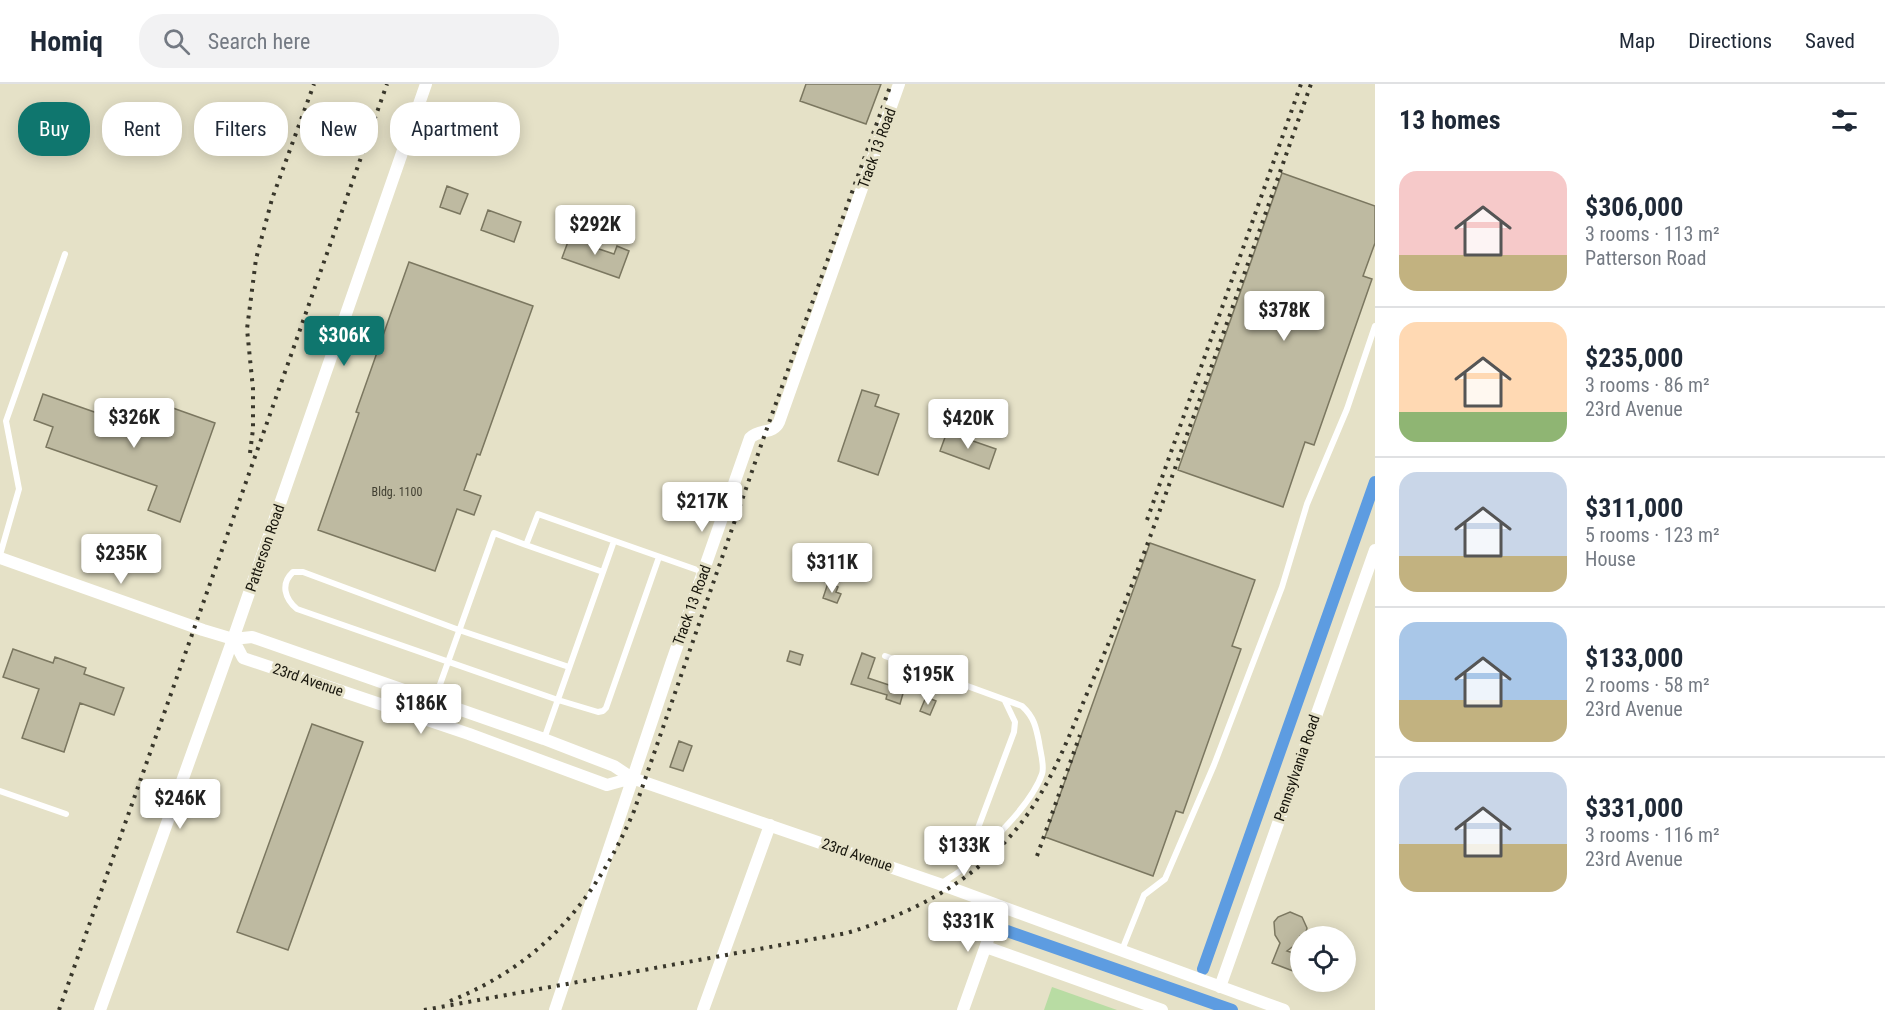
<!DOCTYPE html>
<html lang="en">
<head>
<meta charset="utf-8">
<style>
	body { margin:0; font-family:"Roboto Condensed",sans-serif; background:#f2f2f3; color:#1f2937; height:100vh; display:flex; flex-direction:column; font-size:22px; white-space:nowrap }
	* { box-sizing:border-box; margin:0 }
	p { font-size:20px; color:#747a83 }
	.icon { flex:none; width:33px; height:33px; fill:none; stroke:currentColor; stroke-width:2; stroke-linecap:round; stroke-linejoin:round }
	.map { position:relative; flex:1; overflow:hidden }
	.details { display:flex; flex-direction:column; background:#fff; width:510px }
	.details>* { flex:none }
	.guide { position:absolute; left:18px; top:18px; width:570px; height:54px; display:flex; gap:12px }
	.controls { position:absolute; left:1290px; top:842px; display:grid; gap:12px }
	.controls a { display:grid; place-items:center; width:66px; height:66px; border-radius:50%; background:#fff; box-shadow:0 3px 15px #0003; font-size:30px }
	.price { position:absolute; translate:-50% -51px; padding:0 14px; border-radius:6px; background:#fff; color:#222; font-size:20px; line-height:39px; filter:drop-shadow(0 2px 3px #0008) }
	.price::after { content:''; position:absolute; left:50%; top:36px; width:18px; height:14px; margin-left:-9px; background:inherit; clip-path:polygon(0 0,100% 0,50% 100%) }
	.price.on { background:#0f766e; color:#fff }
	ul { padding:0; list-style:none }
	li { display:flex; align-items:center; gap:18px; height:150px; padding:0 24px }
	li+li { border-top:2px solid #e0e1e3 }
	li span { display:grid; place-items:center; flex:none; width:168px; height:120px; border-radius:18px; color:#555 }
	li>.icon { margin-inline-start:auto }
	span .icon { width:72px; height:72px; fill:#fffc; stroke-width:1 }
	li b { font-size:26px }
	h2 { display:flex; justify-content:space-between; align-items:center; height:72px; padding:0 24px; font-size:26px }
	.chip { padding:0 21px; border-radius:24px; background:#fff; box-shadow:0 3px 15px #0003; font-size:21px; line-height:54px }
	.chip.on { background:#0f766e; color:#fff }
	header { display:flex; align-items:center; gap:36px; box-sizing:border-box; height:84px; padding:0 30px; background:#fff; border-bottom:2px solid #e0e1e3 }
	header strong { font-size:28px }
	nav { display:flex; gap:33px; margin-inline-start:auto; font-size:21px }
	.search { width:420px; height:54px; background:#f2f2f3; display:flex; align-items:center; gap:15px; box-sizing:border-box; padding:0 21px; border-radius:24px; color:#747a83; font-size:22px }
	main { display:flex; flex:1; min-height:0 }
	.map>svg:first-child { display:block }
	.green { fill:#b8dca3 }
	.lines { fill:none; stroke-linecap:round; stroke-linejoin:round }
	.canal { stroke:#5d9ce1; stroke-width:12 }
	.building { fill:#bebaa1; stroke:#7b7760; stroke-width:1.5 }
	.lane { stroke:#fff; stroke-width:6 }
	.street { stroke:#fff; stroke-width:12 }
	.rail { stroke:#39372b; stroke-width:4; stroke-dasharray:3 6; stroke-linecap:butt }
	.labels { text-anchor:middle; stroke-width:6; stroke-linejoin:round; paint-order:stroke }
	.number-label { font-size:12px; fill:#403e30 }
	.street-label { font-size:15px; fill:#16140b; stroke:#e5e1c7 }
</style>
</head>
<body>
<header>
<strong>Homiq</strong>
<div class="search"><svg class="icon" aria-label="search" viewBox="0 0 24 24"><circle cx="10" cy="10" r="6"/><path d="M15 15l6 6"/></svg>Search here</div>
<nav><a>Map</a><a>Directions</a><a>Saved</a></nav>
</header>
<main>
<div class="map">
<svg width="1375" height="926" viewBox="0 0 1375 926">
	<rect width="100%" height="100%" fill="#e5e1c7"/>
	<path class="green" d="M 1052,903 L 1117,926 L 1044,926 Z"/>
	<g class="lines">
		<path class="canal" d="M 1007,847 L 1232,926
			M 1203,885 L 1375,398"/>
	</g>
	<path class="building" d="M 806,0 L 881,0 L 866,40 L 800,17 Z
		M 1282,89 L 1375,122 L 1375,159 L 1363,192 L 1372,195 L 1314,361 L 1305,358 L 1283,423 L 1178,386 Z
		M 447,102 L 468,110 L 460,130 L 440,123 Z
		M 488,126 L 521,138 L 514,158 L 481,146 Z
		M 580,149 L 595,155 L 593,163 L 614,170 L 617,162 L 629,167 L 619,194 L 562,174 L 569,155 L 577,158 Z
		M 409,178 L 533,222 L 480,371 L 477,370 L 464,406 L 481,412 L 474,431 L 457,425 L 435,487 L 318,446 L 359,329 L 356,328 Z
		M 862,306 L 879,311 L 875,322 L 899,330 L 878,391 L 838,377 Z
		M 43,310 L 160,351 L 170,323 L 215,339 L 180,438 L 148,426 L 157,402 L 46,363 L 53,343 L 34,336 Z
		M 947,348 L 996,365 L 989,385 L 940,367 Z
		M 1150,459 L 1255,496 L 1232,562 L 1241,565 L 1183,729 L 1176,727 L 1153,792 L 1045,753 Z
		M 828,499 L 838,503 L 836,508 L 841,510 L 837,519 L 823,514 Z
		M 13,565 L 53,579 L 55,573 L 86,584 L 84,590 L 124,604 L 114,631 L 80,619 L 64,668 L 22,654 L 39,605 L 3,593 Z
		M 790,567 L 803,571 L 800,581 L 787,577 Z
		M 862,569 L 875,574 L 868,594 L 904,606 L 900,620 L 886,615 L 887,611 L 851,600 Z
		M 926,613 L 936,617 L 930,631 L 920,627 Z
		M 312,640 L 363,658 L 288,866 L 237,848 Z
		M 679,657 L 692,662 L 683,687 L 670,683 Z
		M 1290,828 L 1302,833 L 1307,844 L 1305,852 L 1300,852 L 1300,857 L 1287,867 L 1299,871 L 1293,887 L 1272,879 L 1280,859 L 1275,851 L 1274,838 L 1278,833 Z"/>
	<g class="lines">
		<path class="lane" d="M 526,461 L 603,488
			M 0,471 L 19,405 L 6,337 L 65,170
			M 885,572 L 1022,622 C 1034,633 1036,643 1039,658 C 1040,667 1045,682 1042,690 C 1033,716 997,755 975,770 C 972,773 970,778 967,781 C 960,788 949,794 941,800
			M 569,583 L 459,546 L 303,488 L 293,488 C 280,500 285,515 297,525 L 558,616 L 598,628 L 603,627 L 606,624 L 659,473
			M 427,637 L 494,449 L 526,461 L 538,430 L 703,488
			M 544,655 L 614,457
			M 0,707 L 66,730
			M 974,771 L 972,760 L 1014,648 L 1015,638 L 1005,617
			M 1122,866 L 1144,811 L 1165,795 L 1214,681 L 1282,503 L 1307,420 L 1347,325 L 1375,242"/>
		<path class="street" d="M 0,474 L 203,546 L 233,555 L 252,553 L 544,655 L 614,682 L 632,694 L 951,804 L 1284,926
			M 233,555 L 243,574 L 469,650 L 607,701 L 632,694
			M 986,863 L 1162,926
			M 1220,903 L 1375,466
			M 100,926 L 233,555 L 426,0
			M 555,926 L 672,577 L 750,354 C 760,344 773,351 779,338 L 899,0
			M 703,926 L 770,741
			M 963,926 L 1000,822"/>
		<path class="rail" d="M 250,369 L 253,345 L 253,305 L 247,245 L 256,175 L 272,115 L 314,0
			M 1147,436 L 1301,0
			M 1037,772 L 1080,651
			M 450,917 C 542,880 595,817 634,727 L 766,347 L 891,0
			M 59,926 L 387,0
			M 424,926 L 847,849 C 907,831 962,804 1006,757 C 1050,709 1067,655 1092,598 C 1128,516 1158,432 1188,348 C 1230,232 1270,116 1311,0"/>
	</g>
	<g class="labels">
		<g class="number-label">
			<text x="397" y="412">Bldg. 1100</text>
		</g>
		<g class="street-label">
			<text transform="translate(877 64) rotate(-70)" y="5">Track 13 Road</text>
			<text transform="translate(265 464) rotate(-71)" y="5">Patterson Road</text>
			<text transform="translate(692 521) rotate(-70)" y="5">Track 13 Road</text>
			<text transform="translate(308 596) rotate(19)" y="5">23rd Avenue</text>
			<text transform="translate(1297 684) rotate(-71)" y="5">Pennsylvania Road</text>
			<text transform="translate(857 771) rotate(19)" y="5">23rd Avenue</text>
		</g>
	</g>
</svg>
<div class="controls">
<a><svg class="icon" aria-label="locate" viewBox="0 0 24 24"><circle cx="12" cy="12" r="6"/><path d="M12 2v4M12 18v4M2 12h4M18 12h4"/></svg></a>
</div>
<b class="price" style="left:595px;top:172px">$292K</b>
<b class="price" style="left:1284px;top:258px">$378K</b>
<b class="price on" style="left:344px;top:283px">$306K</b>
<b class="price" style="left:134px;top:365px">$326K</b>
<b class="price" style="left:968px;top:366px">$420K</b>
<b class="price" style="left:702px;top:449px">$217K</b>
<b class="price" style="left:121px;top:501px">$235K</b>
<b class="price" style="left:832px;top:510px">$311K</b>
<b class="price" style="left:928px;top:622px">$195K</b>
<b class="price" style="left:421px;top:651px">$186K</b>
<b class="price" style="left:180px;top:746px">$246K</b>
<b class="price" style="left:964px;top:793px">$133K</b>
<b class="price" style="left:968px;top:869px">$331K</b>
<div class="guide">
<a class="chip on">Buy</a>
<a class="chip">Rent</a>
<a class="chip">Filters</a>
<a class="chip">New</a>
<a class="chip">Apartment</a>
</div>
</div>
<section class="details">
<h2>13 homes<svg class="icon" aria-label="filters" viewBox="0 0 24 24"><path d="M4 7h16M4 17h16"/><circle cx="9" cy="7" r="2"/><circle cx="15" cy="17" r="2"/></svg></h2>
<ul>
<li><span style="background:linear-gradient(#f6c9c9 70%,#c2b280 0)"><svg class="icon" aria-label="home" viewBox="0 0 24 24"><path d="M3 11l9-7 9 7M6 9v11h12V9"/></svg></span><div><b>$306,000</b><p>3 rooms · 113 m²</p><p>Patterson Road</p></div></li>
<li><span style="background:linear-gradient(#ffd9b3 75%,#8fb573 0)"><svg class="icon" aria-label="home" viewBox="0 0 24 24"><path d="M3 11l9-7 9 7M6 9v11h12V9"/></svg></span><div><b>$235,000</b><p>3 rooms · 86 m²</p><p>23rd Avenue</p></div></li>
<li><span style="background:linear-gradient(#c9d6e8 70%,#c2b280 0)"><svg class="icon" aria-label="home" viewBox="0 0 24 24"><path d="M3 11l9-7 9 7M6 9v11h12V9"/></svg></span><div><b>$311,000</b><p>5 rooms · 123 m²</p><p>House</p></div></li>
<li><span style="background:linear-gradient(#a9c7e8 65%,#c2b280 0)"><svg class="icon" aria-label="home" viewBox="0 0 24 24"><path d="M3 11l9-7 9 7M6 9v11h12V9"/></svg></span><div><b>$133,000</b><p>2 rooms · 58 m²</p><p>23rd Avenue</p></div></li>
<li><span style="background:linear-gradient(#c9d6e8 60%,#c2b280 0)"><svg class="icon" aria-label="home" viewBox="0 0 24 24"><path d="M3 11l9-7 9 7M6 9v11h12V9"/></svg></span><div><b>$331,000</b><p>3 rooms · 116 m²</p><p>23rd Avenue</p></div></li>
</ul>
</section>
</main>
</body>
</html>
